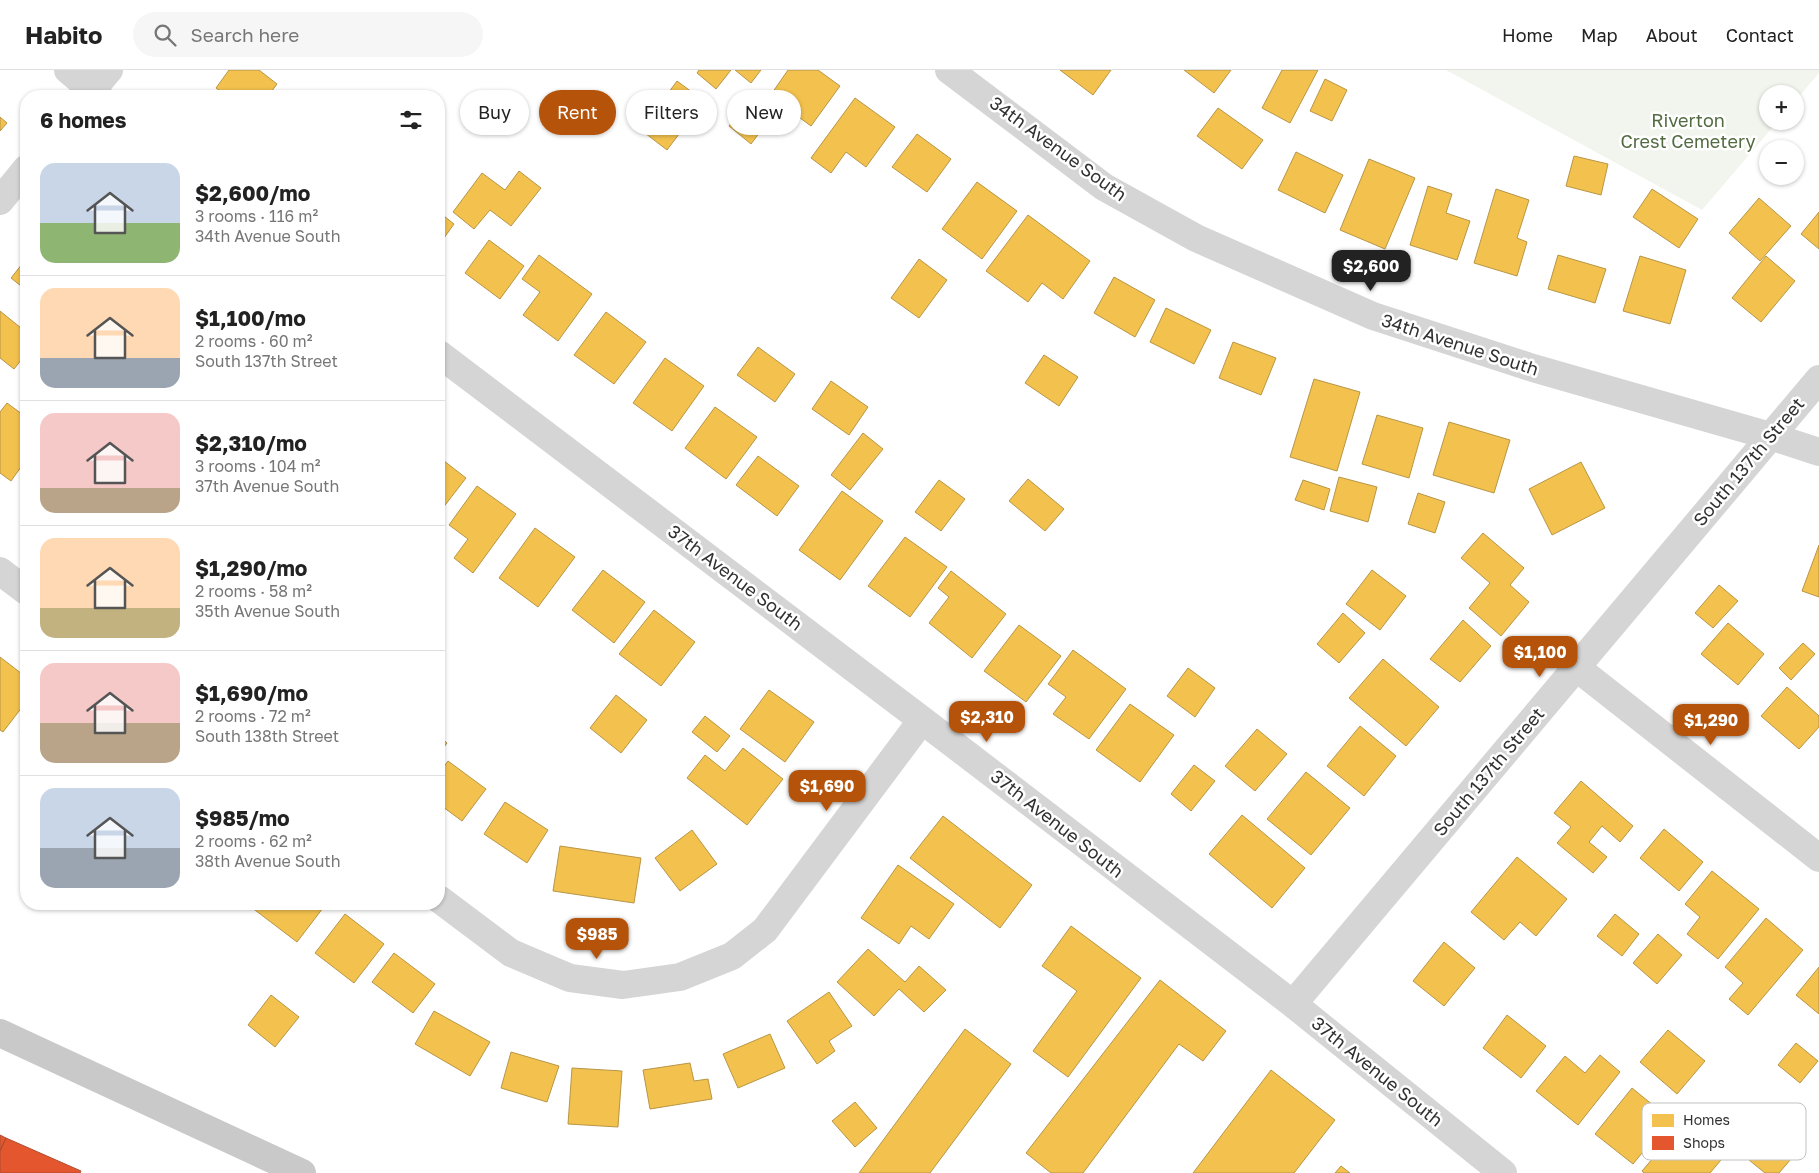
<!DOCTYPE html>
<html lang="en">
<head>
<meta charset="utf-8">
<style>
	body { margin:0; font-family:"Golos Text",sans-serif; background:#f6f6f6; color:#222; height:100vh; display:flex; flex-direction:column; font-size:19px; white-space:nowrap }
	* { box-sizing:border-box; margin:0 }
	p { font-size:16px; color:#767676 }
	.icon { flex:none; width:28px; height:28px; fill:none; stroke:currentColor; stroke-width:2; stroke-linecap:round; stroke-linejoin:round }
	.map { position:relative; flex:1; overflow:hidden }
	.drawer { position:absolute; left:20px; top:20px; width:425px; height:820px; display:flex; flex-direction:column; background:#fff; border-radius:20px; box-shadow:0 1px 4px #0004 }
	.drawer>* { flex:none }
	.hud { position:absolute; left:460px; top:20px; width:475px; height:45px; display:flex; gap:10px }
	.tools { position:absolute; left:1759px; top:15px; display:grid; gap:10px }
	.tools a { display:grid; place-items:center; width:45px; height:45px; border-radius:50%; background:#fff; box-shadow:0 1px 4px #0004; font-size:25px }
	.price { position:absolute; translate:-50% -42px; padding:0 11px; border-radius:10px; background:#b45309; color:#fff; font-size:16px; line-height:32px; filter:drop-shadow(0 1px 2px #0008) }
	.price::after { content:''; position:absolute; left:50%; top:30px; width:15px; height:11px; margin-left:-8px; background:inherit; clip-path:polygon(0 0,100% 0,50% 100%) }
	.price.current { background:#222; color:#fff }
	ul { padding:0; list-style:none }
	li { display:flex; align-items:center; gap:15px; height:125px; padding:0 20px }
	li+li { border-top:1px solid #e0e0e0 }
	li span { display:grid; place-items:center; flex:none; width:140px; height:100px; border-radius:15px; color:#555 }
	li>.icon { margin-inline-start:auto }
	span .icon { width:60px; height:60px; fill:#fffc; stroke-width:1 }
	li b { font-size:21px }
	h2 { display:flex; justify-content:space-between; align-items:center; height:60px; padding:0 20px; font-size:21px }
	.chip { padding:0 18px; border-radius:22px; background:#fff; box-shadow:0 1px 4px #0004; font-size:18px; line-height:45px }
	.chip.current { background:#b45309; color:#fff }
	header { display:flex; align-items:center; gap:30px; box-sizing:border-box; height:70px; padding:0 25px; background:#fff; border-bottom:1px solid #e0e0e0 }
	header strong { font-size:24px }
	nav { display:flex; gap:28px; margin-inline-start:auto; font-size:18px }
	.search { width:350px; height:45px; background:#f6f6f6; display:flex; align-items:center; gap:12px; box-sizing:border-box; padding:0 18px; border-radius:28px; color:#767676; font-size:19px }
	.map>svg:first-child { display:block }
	.green { fill:#f1f5ee }
	.homes { fill:#f2c14e; stroke:#b89645 }
	.shops { fill:#e4572e; stroke:#ae4c2f }
	.lines { fill:none; stroke-linecap:round; stroke-linejoin:round }
	.minor { stroke:#d5d5d5; stroke-width:28 }
	.major { stroke:#c9c9c9; stroke-width:28 }
	.labels { text-anchor:middle; stroke-width:5; stroke-linejoin:round; paint-order:stroke }
	.park-label { font-size:18px; fill:#526b40; stroke:#fff }
	.street-label { font-size:18px; fill:#313131; stroke:#fff }
	.key { fill:#fff; stroke:#c1c1c1; stroke-width:1 }
	.key-label { font-size:14px; fill:#313131 }
</style>
</head>
<body>
<header>
<strong>Habito</strong>
<div class="search"><svg class="icon" aria-label="search" viewBox="0 0 24 24"><circle cx="10" cy="10" r="6"/><path d="M15 15l6 6"/></svg>Search here</div>
<nav><a>Home</a><a>Map</a><a>About</a><a>Contact</a></nav>
</header>
<div class="map">
<svg width="1819" height="1103" viewBox="0 0 1819 1103">
	<rect width="100%" height="100%" fill="#fff"/>
	<path class="green" d="M 1446,0 L 1819,0 L 1819,3 L 1795,31 L 1795,24 L 1768,24 L 1768,51 L 1778,51 L 1702,140 Z"/>
	<path class="homes" d="M 229,0 L 259,0 L 277,14 L 268,26 L 227,26 L 216,18 Z
		M 699,0 L 731,0 L 716,19 L 697,3 Z
		M 735,0 L 761,0 L 751,13 Z
		M 788,0 L 818,0 L 840,16 L 811,56 L 770,26 Z
		M 1060,0 L 1111,0 L 1093,25 Z
		M 1184,0 L 1231,0 L 1214,23 Z
		M 1282,0 L 1318,0 L 1290,53 L 1262,38 Z
		M 1325,9 L 1347,20 L 1332,51 L 1310,41 Z
		M 677,11 L 704,31 L 667,80 L 641,60 Z
		M 855,28 L 895,57 L 866,97 L 846,82 L 831,103 L 811,88 Z
		M 748,33 L 769,50 L 751,74 L 729,56 Z
		M 1218,38 L 1263,70 L 1242,99 L 1197,66 Z
		M 0,47 L 7,53 L 0,61 Z
		M 917,64 L 951,89 L 927,122 L 892,97 Z
		M 1296,82 L 1343,105 L 1325,143 L 1278,120 Z
		M 1574,86 L 1608,94 L 1601,125 L 1566,116 Z
		M 1369,89 L 1415,108 L 1385,179 L 1340,160 Z
		M 519,101 L 541,118 L 511,156 L 490,140 L 474,159 L 453,142 L 482,103 L 505,120 Z
		M 977,112 L 1017,141 L 982,189 L 942,159 Z
		M 1428,116 L 1452,124 L 1446,143 L 1470,151 L 1457,190 L 1410,175 Z
		M 1496,119 L 1529,130 L 1517,168 L 1527,172 L 1517,206 L 1474,193 Z
		M 1652,119 L 1698,149 L 1679,178 L 1633,147 Z
		M 1759,128 L 1791,156 L 1760,191 L 1729,163 Z
		M 439,142 L 454,154 L 439,175 Z
		M 1819,142 L 1819,179 L 1801,164 Z
		M 1028,145 L 1090,191 L 1063,229 L 1042,213 L 1028,232 L 986,201 Z
		M 489,170 L 524,196 L 500,229 L 465,203 Z
		M 539,185 L 592,224 L 558,271 L 523,245 L 540,222 L 522,209 Z
		M 1558,185 L 1606,199 L 1595,233 L 1548,219 Z
		M 1640,186 L 1686,200 L 1670,254 L 1623,241 Z
		M 1766,186 L 1795,211 L 1761,252 L 1732,228 Z
		M 26,189 L 26,220 L 11,208 Z
		M 919,189 L 947,210 L 919,248 L 891,228 Z
		M 1114,207 L 1155,230 L 1135,267 L 1094,243 Z
		M 1166,238 L 1211,260 L 1194,294 L 1150,272 Z
		M 0,241 L 26,262 L 26,284 L 14,299 L 0,288 Z
		M 606,242 L 646,272 L 614,314 L 574,285 Z
		M 1233,272 L 1276,288 L 1261,325 L 1219,308 Z
		M 758,277 L 795,304 L 775,332 L 737,305 Z
		M 1044,285 L 1078,307 L 1059,336 L 1025,313 Z
		M 665,288 L 704,316 L 672,361 L 633,333 Z
		M 1314,309 L 1360,322 L 1337,401 L 1290,387 Z
		M 831,311 L 868,337 L 849,365 L 812,339 Z
		M 7,333 L 26,347 L 26,390 L 11,411 L 0,403 L 0,342 Z
		M 715,337 L 757,367 L 726,409 L 685,378 Z
		M 1377,345 L 1423,358 L 1409,408 L 1362,394 Z
		M 1449,352 L 1510,370 L 1494,423 L 1433,405 Z
		M 863,363 L 883,379 L 850,420 L 831,405 Z
		M 758,386 L 799,416 L 777,446 L 736,415 Z
		M 439,387 L 466,408 L 439,443 Z
		M 1581,392 L 1605,438 L 1552,465 L 1529,419 Z
		M 1339,407 L 1377,417 L 1368,452 L 1330,441 Z
		M 1028,409 L 1064,439 L 1045,461 L 1009,431 Z
		M 939,410 L 965,429 L 941,461 L 915,442 Z
		M 1303,410 L 1330,419 L 1324,440 L 1295,430 Z
		M 477,416 L 516,444 L 473,503 L 454,488 L 468,469 L 449,455 Z
		M 842,421 L 883,451 L 840,510 L 799,480 Z
		M 1418,423 L 1445,432 L 1435,463 L 1408,454 Z
		M 535,458 L 575,487 L 538,537 L 499,508 Z
		M 1483,463 L 1524,498 L 1510,515 L 1529,532 L 1501,566 L 1469,538 L 1490,513 L 1461,488 Z
		M 905,467 L 947,497 L 910,547 L 868,516 Z
		M 1819,475 L 1819,527 L 1802,521 Z
		M 603,500 L 645,532 L 614,573 L 572,540 Z
		M 1372,500 L 1406,526 L 1380,560 L 1346,534 Z
		M 951,501 L 1006,544 L 972,588 L 929,553 L 949,527 L 938,518 Z
		M 1719,515 L 1738,531 L 1713,558 L 1695,543 Z
		M 654,540 L 695,572 L 661,616 L 619,584 Z
		M 1343,543 L 1365,563 L 1339,593 L 1317,574 Z
		M 1463,550 L 1491,576 L 1460,612 L 1430,589 Z
		M 1728,553 L 1764,584 L 1738,615 L 1701,584 Z
		M 1019,555 L 1061,586 L 1026,632 L 984,601 Z
		M 1803,573 L 1815,584 L 1791,610 L 1779,598 Z
		M 1073,580 L 1126,619 L 1089,669 L 1053,644 L 1066,627 L 1048,614 Z
		M 0,587 L 26,607 L 26,632 L 3,662 L 0,660 Z
		M 1383,589 L 1439,637 L 1406,676 L 1349,628 Z
		M 1188,598 L 1215,618 L 1195,647 L 1167,626 Z
		M 1787,617 L 1819,646 L 1819,657 L 1799,679 L 1761,646 Z
		M 769,620 L 814,652 L 785,692 L 740,659 Z
		M 616,625 L 647,650 L 621,683 L 590,658 Z
		M 1130,634 L 1174,665 L 1140,712 L 1096,680 Z
		M 705,646 L 730,666 L 717,682 L 692,662 Z
		M 26,653 L 26,666 L 20,662 Z
		M 1360,656 L 1396,686 L 1364,726 L 1327,696 Z
		M 1257,659 L 1287,684 L 1255,721 L 1225,696 Z
		M 439,666 L 447,673 L 439,684 Z
		M 743,678 L 783,709 L 747,755 L 687,708 L 705,685 L 725,701 Z
		M 448,691 L 486,719 L 462,751 L 439,734 L 439,703 Z
		M 1194,695 L 1215,711 L 1191,741 L 1171,724 Z
		M 1306,702 L 1350,738 L 1311,785 L 1267,749 Z
		M 1581,711 L 1633,756 L 1620,772 L 1602,756 L 1589,772 L 1607,787 L 1593,803 L 1557,773 L 1571,757 L 1554,743 Z
		M 505,732 L 548,760 L 527,793 L 484,764 Z
		M 1242,745 L 1305,798 L 1272,838 L 1209,784 Z
		M 943,746 L 1032,815 L 1000,858 L 910,788 Z
		M 1664,759 L 1703,792 L 1679,821 L 1640,788 Z
		M 692,760 L 717,794 L 680,821 L 655,788 Z
		M 560,776 L 641,788 L 634,833 L 553,821 Z
		M 1517,787 L 1567,829 L 1536,866 L 1520,852 L 1504,870 L 1471,842 Z
		M 898,795 L 954,834 L 929,869 L 911,856 L 899,874 L 861,848 Z
		M 1712,801 L 1759,839 L 1718,889 L 1687,864 L 1700,847 L 1685,834 Z
		M 247,834 L 326,834 L 297,872 Z
		M 345,844 L 384,874 L 354,913 L 315,883 Z
		M 1615,844 L 1639,864 L 1622,886 L 1597,866 Z
		M 1766,848 L 1803,880 L 1748,945 L 1729,929 L 1743,913 L 1725,897 Z
		M 1071,856 L 1141,908 L 1068,1007 L 1033,981 L 1077,921 L 1042,896 Z
		M 1658,864 L 1682,885 L 1657,914 L 1633,893 Z
		M 1444,872 L 1475,898 L 1444,936 L 1413,911 Z
		M 868,879 L 905,912 L 919,896 L 946,920 L 924,942 L 899,919 L 874,946 L 837,912 Z
		M 394,883 L 435,914 L 413,943 L 372,912 Z
		M 1819,897 L 1819,944 L 1796,925 Z
		M 1160,910 L 1226,961 L 1203,991 L 1179,974 L 1083,1103 L 1051,1103 L 1026,1083 Z
		M 829,922 L 852,956 L 829,971 L 835,981 L 817,994 L 787,951 Z
		M 271,925 L 299,947 L 275,977 L 248,955 Z
		M 434,941 L 490,972 L 470,1006 L 415,974 Z
		M 1507,945 L 1546,976 L 1521,1008 L 1483,978 Z
		M 965,959 L 1011,994 L 930,1103 L 859,1103 Z
		M 1668,960 L 1705,991 L 1677,1024 L 1640,992 Z
		M 770,964 L 785,998 L 738,1018 L 723,984 Z
		M 1796,973 L 1818,991 L 1800,1013 L 1778,995 Z
		M 511,982 L 559,996 L 547,1032 L 501,1018 Z
		M 1600,985 L 1620,1002 L 1578,1055 L 1536,1021 L 1565,986 L 1585,1003 Z
		M 690,993 L 694,1011 L 708,1009 L 712,1029 L 650,1039 L 643,1000 Z
		M 572,998 L 622,1001 L 618,1057 L 568,1054 Z
		M 1271,1000 L 1335,1050 L 1294,1103 L 1193,1103 Z
		M 1632,1018 L 1670,1049 L 1633,1094 L 1595,1064 Z
		M 855,1032 L 877,1058 L 855,1077 L 832,1051 Z
		M 1691,1044 L 1731,1078 L 1710,1103 L 1644,1103 L 1642,1101 Z
		M 1772,1062 L 1797,1082 L 1779,1103 L 1765,1103 L 1749,1090 Z
		M 1341,1096 L 1350,1103 L 1335,1103 Z"/>
	<path class="shops" d="M 0,1065 L 6,1068 L 0,1081 Z
		M 6,1068 L 81,1101 L 80,1103 L 0,1103 L 0,1081 Z"/>
	<g class="lines">
		<path class="minor" d="M 68,0 L 99,26
			M 949,0 L 1104,117 L 1196,168 L 1373,246 L 1533,298 L 1770,366 L 1819,382
			M 87,26 L 109,0
			M 0,131 L 26,99
			M 439,284 L 922,650 L 1293,934 L 1503,1103
			M 0,501 L 26,521
			M 1577,598 L 1819,788
			M 439,829 L 511,883 L 570,908 L 623,915 L 680,907 L 732,886 L 765,860 L 922,650
			M 1293,934 L 1819,309"/>
		<path class="major" d="M 0,963 L 302,1103"/>
	</g>
	<g class="labels">
		<g class="park-label">
			<text x="1688" y="57">Riverton<tspan x="1688" dy="21">Crest Cemetery</tspan></text>
		</g>
		<g class="street-label">
			<text transform="translate(1058 79) rotate(36)" y="6">34th Avenue South</text>
			<text transform="translate(1460 275) rotate(18)" y="6">34th Avenue South</text>
			<text transform="translate(1749 392) rotate(-50)" y="6">South 137th Street</text>
			<text transform="translate(735 508) rotate(37)" y="6">37th Avenue South</text>
			<text transform="translate(1489 702) rotate(-50)" y="6">South 137th Street</text>
			<text transform="translate(1057 754) rotate(38)" y="6">37th Avenue South</text>
			<text transform="translate(1377 1002) rotate(39)" y="6">37th Avenue South</text>
		</g>
	</g>
	<rect x="1642" y="1033" width="164" height="57" rx="8" class="key"/>
	<rect x="1652" y="1044" width="22" height="13" fill="#f2c14e"/>
	<rect x="1652" y="1066" width="22" height="14" fill="#e4572e"/>
	<g class="key-label">
		<text x="1683" y="1055">Homes</text>
		<text x="1683" y="1078">Shops</text>
	</g>
</svg>
<div class="tools">
<a>+</a>
<a>−</a>
</div>
<b class="price current" style="left:1371px;top:222px">$2,600</b>
<b class="price" style="left:1540px;top:608px">$1,100</b>
<b class="price" style="left:987px;top:673px">$2,310</b>
<b class="price" style="left:1711px;top:676px">$1,290</b>
<b class="price" style="left:827px;top:742px">$1,690</b>
<b class="price" style="left:597px;top:890px">$985</b>
<div class="hud">
<a class="chip">Buy</a>
<a class="chip current">Rent</a>
<a class="chip">Filters</a>
<a class="chip">New</a>
</div>
<section class="drawer">
<h2>6 homes<svg class="icon" aria-label="filters" viewBox="0 0 24 24"><path d="M4 7h16M4 17h16"/><circle cx="9" cy="7" r="2"/><circle cx="15" cy="17" r="2"/></svg></h2>
<ul>
<li><span style="background:linear-gradient(#c9d6e8 60%,#8fb573 0)"><svg class="icon" aria-label="home" viewBox="0 0 24 24"><path d="M3 11l9-7 9 7M6 9v11h12V9"/></svg></span><div><b>$2,600/mo</b><p>3 rooms · 116 m²</p><p>34th Avenue South</p></div></li>
<li><span style="background:linear-gradient(#ffd9b3 70%,#9aa5b1 0)"><svg class="icon" aria-label="home" viewBox="0 0 24 24"><path d="M3 11l9-7 9 7M6 9v11h12V9"/></svg></span><div><b>$1,100/mo</b><p>2 rooms · 60 m²</p><p>South 137th Street</p></div></li>
<li><span style="background:linear-gradient(#f6c9c9 75%,#b9a48a 0)"><svg class="icon" aria-label="home" viewBox="0 0 24 24"><path d="M3 11l9-7 9 7M6 9v11h12V9"/></svg></span><div><b>$2,310/mo</b><p>3 rooms · 104 m²</p><p>37th Avenue South</p></div></li>
<li><span style="background:linear-gradient(#ffd9b3 70%,#c2b280 0)"><svg class="icon" aria-label="home" viewBox="0 0 24 24"><path d="M3 11l9-7 9 7M6 9v11h12V9"/></svg></span><div><b>$1,290/mo</b><p>2 rooms · 58 m²</p><p>35th Avenue South</p></div></li>
<li><span style="background:linear-gradient(#f6c9c9 60%,#b9a48a 0)"><svg class="icon" aria-label="home" viewBox="0 0 24 24"><path d="M3 11l9-7 9 7M6 9v11h12V9"/></svg></span><div><b>$1,690/mo</b><p>2 rooms · 72 m²</p><p>South 138th Street</p></div></li>
<li><span style="background:linear-gradient(#c9d6e8 60%,#9aa5b1 0)"><svg class="icon" aria-label="home" viewBox="0 0 24 24"><path d="M3 11l9-7 9 7M6 9v11h12V9"/></svg></span><div><b>$985/mo</b><p>2 rooms · 62 m²</p><p>38th Avenue South</p></div></li>
</ul>
</section>
</div>
</body>
</html>
